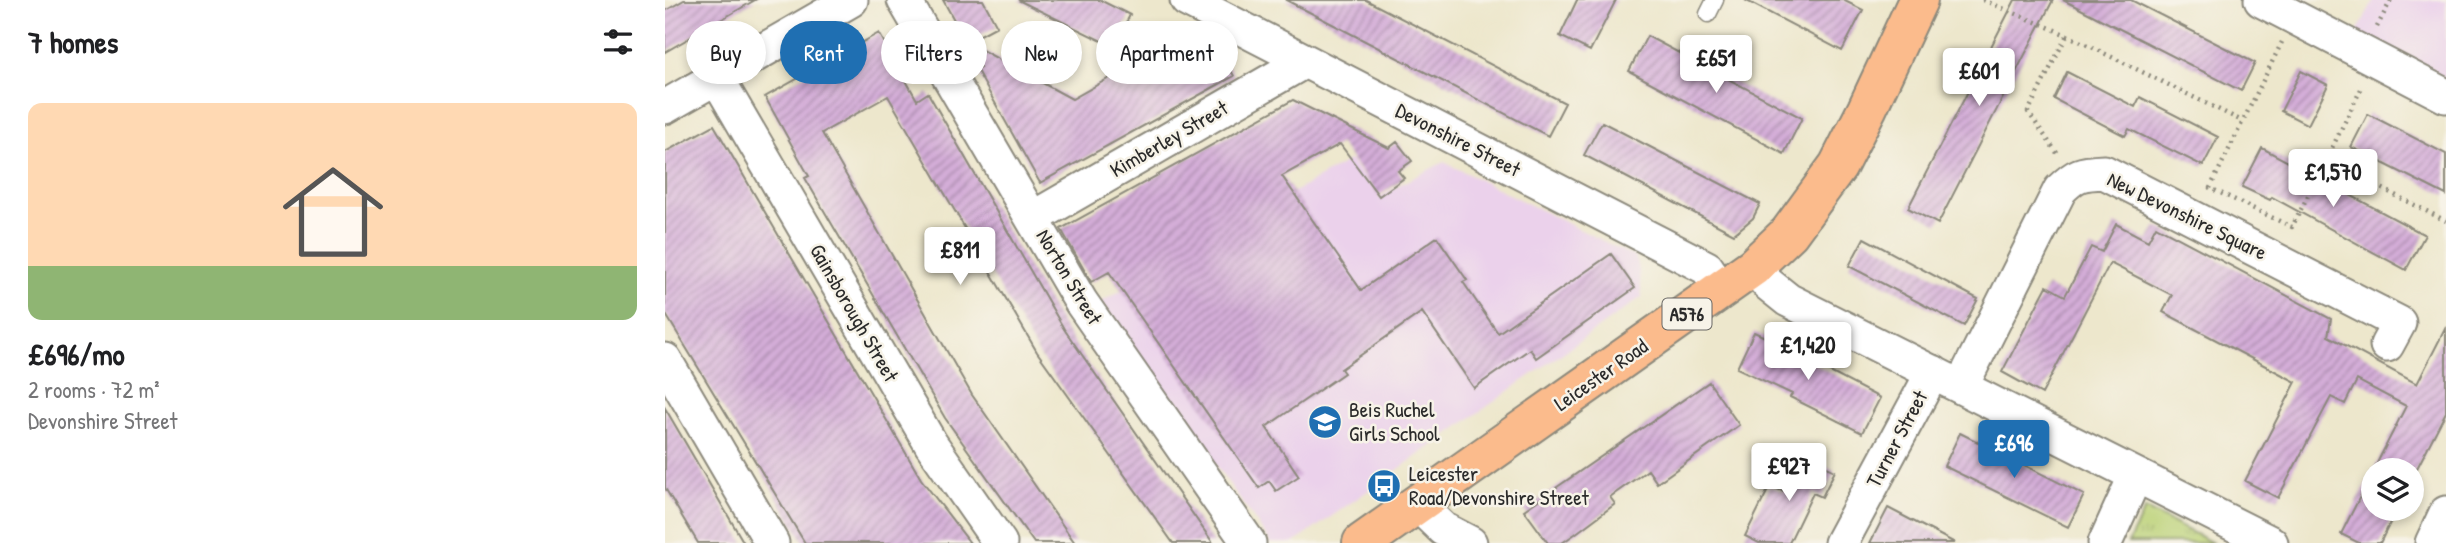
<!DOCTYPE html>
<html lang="en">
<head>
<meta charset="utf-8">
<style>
	body { margin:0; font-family:"Patrick Hand",sans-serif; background:#f2f2f2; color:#202124; height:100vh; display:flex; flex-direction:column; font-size:26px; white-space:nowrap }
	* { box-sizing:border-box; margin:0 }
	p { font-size:23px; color:#757577 }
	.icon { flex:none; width:38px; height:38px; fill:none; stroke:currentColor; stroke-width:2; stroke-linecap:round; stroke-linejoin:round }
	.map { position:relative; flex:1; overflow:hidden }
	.panel { display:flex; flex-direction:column; background:#fff; width:665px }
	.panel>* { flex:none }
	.guide { position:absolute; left:21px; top:21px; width:665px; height:63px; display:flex; gap:14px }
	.tools { position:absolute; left:1696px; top:458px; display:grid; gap:14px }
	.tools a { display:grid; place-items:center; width:63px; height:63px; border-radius:50%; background:#fff; box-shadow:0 4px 10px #0003; font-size:35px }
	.price { position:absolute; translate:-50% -60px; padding:0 16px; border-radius:7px; background:#fff; color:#222; font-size:23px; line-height:46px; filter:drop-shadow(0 2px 4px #0008) }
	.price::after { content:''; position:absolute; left:50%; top:42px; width:21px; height:16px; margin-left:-10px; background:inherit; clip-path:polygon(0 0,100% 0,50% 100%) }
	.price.on { background:#1f6fb2; color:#fff }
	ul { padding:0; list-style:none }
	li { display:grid; align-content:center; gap:14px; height:371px; padding:0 28px }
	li+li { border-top:2px solid #e0e0e0 }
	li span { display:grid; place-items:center; height:217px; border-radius:14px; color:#555 }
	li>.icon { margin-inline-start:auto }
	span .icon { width:126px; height:126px; fill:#fffc; stroke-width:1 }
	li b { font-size:30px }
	h2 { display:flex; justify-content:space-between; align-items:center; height:84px; padding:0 28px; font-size:30px }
	.pill { padding:0 24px; border-radius:32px; background:#fff; box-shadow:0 4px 10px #0003; font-size:24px; line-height:63px }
	.pill.on { background:#1f6fb2; color:#fff }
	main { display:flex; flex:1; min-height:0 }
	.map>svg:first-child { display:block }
	.built { fill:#ebd1eb }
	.grass { fill:url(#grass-tufts); stroke:#737e51; stroke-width:2 }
	.building { fill:url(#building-hatch) }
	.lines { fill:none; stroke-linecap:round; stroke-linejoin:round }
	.service-casing { stroke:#8c897c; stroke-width:19 }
	.minor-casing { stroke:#8c897c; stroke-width:37 }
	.primary-casing { stroke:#8c897c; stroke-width:42 }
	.path { stroke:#8c897c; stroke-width:4.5; stroke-dasharray:2 5; stroke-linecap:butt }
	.service { stroke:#fff; stroke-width:16 }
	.minor { stroke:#fff; stroke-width:33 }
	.primary { stroke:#fbbb8c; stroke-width:38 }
	.labels { text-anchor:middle; stroke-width:5; stroke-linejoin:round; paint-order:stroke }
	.shield { fill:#f7f3e8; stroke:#686764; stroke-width:2 }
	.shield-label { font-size:19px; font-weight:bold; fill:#2b2b2b }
	.street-label { font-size:21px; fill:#2b2b2b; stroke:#f7f3e8 }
	.poi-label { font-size:21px; fill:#2b2b2b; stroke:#f7f3e8; text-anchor:start }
</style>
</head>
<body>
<main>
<section class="panel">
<h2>7 homes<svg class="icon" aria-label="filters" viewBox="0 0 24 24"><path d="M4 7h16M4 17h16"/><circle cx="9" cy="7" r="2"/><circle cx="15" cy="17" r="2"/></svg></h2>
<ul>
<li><span style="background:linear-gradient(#ffd9b3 75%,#8fb573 0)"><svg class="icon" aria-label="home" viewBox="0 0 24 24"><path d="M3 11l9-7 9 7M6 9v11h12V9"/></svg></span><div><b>£696/mo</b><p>2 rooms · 72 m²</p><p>Devonshire Street</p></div></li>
</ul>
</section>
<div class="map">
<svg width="1781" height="543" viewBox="0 0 1781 543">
	<defs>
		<pattern id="grass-tufts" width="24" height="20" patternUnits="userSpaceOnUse" patternTransform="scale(1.75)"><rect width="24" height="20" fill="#bbd277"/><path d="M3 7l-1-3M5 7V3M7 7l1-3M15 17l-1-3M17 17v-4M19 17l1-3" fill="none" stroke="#a1b467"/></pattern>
		<pattern id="building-hatch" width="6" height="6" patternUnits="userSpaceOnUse" patternTransform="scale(1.75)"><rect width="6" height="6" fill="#d4add8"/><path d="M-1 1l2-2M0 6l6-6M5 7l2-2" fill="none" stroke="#ac8daf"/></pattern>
	</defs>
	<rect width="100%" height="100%" fill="#f7f3e8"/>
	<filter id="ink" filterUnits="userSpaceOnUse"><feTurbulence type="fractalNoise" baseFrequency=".0143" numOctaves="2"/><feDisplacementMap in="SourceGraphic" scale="14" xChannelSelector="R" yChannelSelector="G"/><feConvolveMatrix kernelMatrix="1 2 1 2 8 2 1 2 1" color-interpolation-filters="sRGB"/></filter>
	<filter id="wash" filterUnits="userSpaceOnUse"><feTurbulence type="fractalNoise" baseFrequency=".00686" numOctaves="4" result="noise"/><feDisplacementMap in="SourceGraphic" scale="28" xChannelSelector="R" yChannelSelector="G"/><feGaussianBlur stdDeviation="1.57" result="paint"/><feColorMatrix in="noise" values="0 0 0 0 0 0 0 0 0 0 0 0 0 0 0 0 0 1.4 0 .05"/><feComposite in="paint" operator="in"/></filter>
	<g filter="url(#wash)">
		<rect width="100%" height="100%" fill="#ede7cc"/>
		<path class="built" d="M 1709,0 L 1781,0 L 1781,79 L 1691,34 Z
			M 685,160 L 715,198 L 734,185 L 779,162 L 970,257 L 973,264 L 977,297 L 629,543 L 606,543 L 436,302 Z"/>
		<path class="grass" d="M 1480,509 L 1548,543 L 1463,543 Z"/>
		<g id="blocks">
			<path class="building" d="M 19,0 L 90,0 L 0,52 L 0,11 Z
				M 278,0 L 318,0 L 332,26 L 302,42 L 407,99 L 501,46 L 512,66 L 540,50 L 561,61 L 569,76 L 375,183 L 311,69 L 315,67 Z
				M 353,0 L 435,0 L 465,15 L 449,47 Z
				M 621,0 L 701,0 L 900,103 L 883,136 Z
				M 912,0 L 951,0 L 925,51 L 895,36 Z
				M 1080,0 L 1178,0 L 1198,10 L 1177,51 Z
				M 1350,0 L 1388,0 L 1273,224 L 1243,208 Z
				M 1398,0 L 1466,0 L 1590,63 L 1576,91 Z
				M 214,33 L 252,100 L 263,93 L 399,329 L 548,543 L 508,543 L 372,352 L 223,96 L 157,133 L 307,395 L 410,543 L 369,543 L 280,418 L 140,178 L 144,176 L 100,97 Z
				M 982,36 L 1137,118 L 1119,154 L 964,71 Z
				M 1636,71 L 1663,85 L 1643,125 L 1616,111 Z
				M 1402,72 L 1470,107 L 1475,97 L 1553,137 L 1538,166 L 1464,129 L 1460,136 L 1389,99 Z
				M 628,100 L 724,148 L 732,142 L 747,161 L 733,171 L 739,178 L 714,196 L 675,144 L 617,176 L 696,290 L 772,237 L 802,280 L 798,282 L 833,333 L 946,254 L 970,288 L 871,358 L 865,349 L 809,388 L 757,312 L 676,369 L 679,373 L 601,427 L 634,476 L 611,491 L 604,481 L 594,488 L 444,272 L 426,282 L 396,229 Z
				M 1703,114 L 1781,154 L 1781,195 L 1686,147 Z
				M 937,122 L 1095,204 L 1088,218 L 1069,234 L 919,155 Z
				M 49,125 L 256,479 L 305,543 L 140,543 L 0,313 L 0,152 Z
				M 1597,148 L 1760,235 L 1741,270 L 1607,197 L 1605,200 L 1577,187 Z
				M 1451,224 L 1483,241 L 1491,226 L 1666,319 L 1663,336 L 1752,384 L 1781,327 L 1781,412 L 1746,480 L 1746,471 L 1708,471 L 1741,406 L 1692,380 L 1680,404 L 1666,397 L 1613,498 L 1580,481 L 1631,382 L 1498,312 L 1507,295 L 1445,263 L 1377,394 L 1337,372 L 1382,286 L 1400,296 L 1426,247 L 1437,252 Z
				M 1199,238 L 1313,299 L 1299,326 L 1184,266 Z
				M 1089,332 L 1137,354 L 1136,357 L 1215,398 L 1197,433 L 1125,397 L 1127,394 L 1072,368 Z
				M 1044,382 L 1074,425 L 992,483 L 983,470 L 945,497 L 950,504 L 910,534 L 897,543 L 883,543 L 859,510 Z
				M 0,408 L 79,543 L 33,543 L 0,488 Z
				M 1295,433 L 1419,495 L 1403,527 L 1279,466 Z
				M 1135,454 L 1170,471 L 1157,497 L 1148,493 L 1124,543 L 1094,543 L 1080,536 L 1105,486 L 1117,491 Z
				M 1708,471 L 1708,509 L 1732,509 L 1715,543 L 1694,543 L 1676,534 Z
				M 1223,508 L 1290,543 L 1205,543 Z"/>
		</g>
	</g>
	<g filter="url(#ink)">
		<use href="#blocks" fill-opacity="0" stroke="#8c897c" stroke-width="2"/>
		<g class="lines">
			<g class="service-casing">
				<path id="service" d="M 1043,14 L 1050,0"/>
			</g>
			<g class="minor-casing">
				<path id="minor" d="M 239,0 L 416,302 L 584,543
					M 522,0 L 1042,268 L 1056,289
					M 1596,0 L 1781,96
					M 52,78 L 266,444 L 335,543
					M 0,107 L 186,0
					M 368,218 L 640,61
					M 1088,267 L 1103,284 L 1123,300 L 1606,543
					M 0,360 L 107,543
					M 1296,387 L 1395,190 C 1411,174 1416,173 1439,172 L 1734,323 L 1722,345
					M 752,504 L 778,529 L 805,543
					M 1176,543 L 1268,372
					M 1440,543 L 1470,477
					M 1767,543 L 1781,513"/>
			</g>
			<g class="primary-casing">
				<path id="primary" d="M 697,543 L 1088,267 L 1124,233 L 1173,166 L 1202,109 L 1253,0"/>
			</g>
			<path class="path" d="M 1318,0 L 1402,35 L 1577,121
				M 1712,27 L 1726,0
				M 1617,42 L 1545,188 L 1627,227 L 1661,160 L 1781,221
				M 1392,153 L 1363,112 L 1402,35
				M 1661,160 L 1698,85"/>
			<use href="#service" class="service"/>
			<use href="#minor" class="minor"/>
			<use href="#primary" class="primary"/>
		</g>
	</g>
	<defs>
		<g id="school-disc" transform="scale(1.75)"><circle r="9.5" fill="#1f6fb2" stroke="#f7f3e8"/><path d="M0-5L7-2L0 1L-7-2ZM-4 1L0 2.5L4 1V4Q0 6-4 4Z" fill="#fff"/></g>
		<g id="bus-disc" transform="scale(1.75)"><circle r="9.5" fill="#1f6fb2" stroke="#f7f3e8"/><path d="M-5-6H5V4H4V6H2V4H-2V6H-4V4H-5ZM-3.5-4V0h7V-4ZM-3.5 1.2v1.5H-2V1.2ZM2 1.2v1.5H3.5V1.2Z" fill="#fff"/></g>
	</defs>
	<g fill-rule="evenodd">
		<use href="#school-disc" x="660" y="422"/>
		<use href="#bus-disc" x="719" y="486"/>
	</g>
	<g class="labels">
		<rect class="shield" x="997.5" y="298.5" width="49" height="31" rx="5"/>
		<g class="shield-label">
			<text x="1022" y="321">A576</text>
		</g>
		<g class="street-label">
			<text transform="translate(504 139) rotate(-30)" y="7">Kimberley Street</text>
			<text transform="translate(793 140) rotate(27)" y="7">Devonshire Street</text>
			<text transform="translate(1522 216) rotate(26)" y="7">New Devonshire Square</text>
			<text transform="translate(404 277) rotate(59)" y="7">Norton Street</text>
			<text transform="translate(189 313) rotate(60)" y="7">Gainsborough Street</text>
			<text transform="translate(936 375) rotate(-35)" y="7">Leicester Road</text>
			<text transform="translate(1232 439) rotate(-62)" y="7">Turner Street</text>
		</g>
		<g class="poi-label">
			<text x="684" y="417">Beis Ruchel<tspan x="684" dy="24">Girls School</tspan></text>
			<text x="744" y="481">Leicester<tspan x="744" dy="24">Road/Devonshire Street</tspan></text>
		</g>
	</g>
</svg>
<div class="tools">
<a><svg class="icon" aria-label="layers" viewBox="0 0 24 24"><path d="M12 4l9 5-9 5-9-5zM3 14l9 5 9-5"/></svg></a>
</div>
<b class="price" style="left:1051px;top:95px">£651</b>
<b class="price" style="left:1314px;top:108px">£601</b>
<b class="price" style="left:1668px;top:209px">£1,570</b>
<b class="price" style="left:295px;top:287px">£811</b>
<b class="price" style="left:1143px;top:382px">£1,420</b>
<b class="price on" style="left:1349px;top:480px">£696</b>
<b class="price" style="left:1124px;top:503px">£927</b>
<div class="guide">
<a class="pill">Buy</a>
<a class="pill on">Rent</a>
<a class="pill">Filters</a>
<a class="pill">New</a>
<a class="pill">Apartment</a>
</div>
</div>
</main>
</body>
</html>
